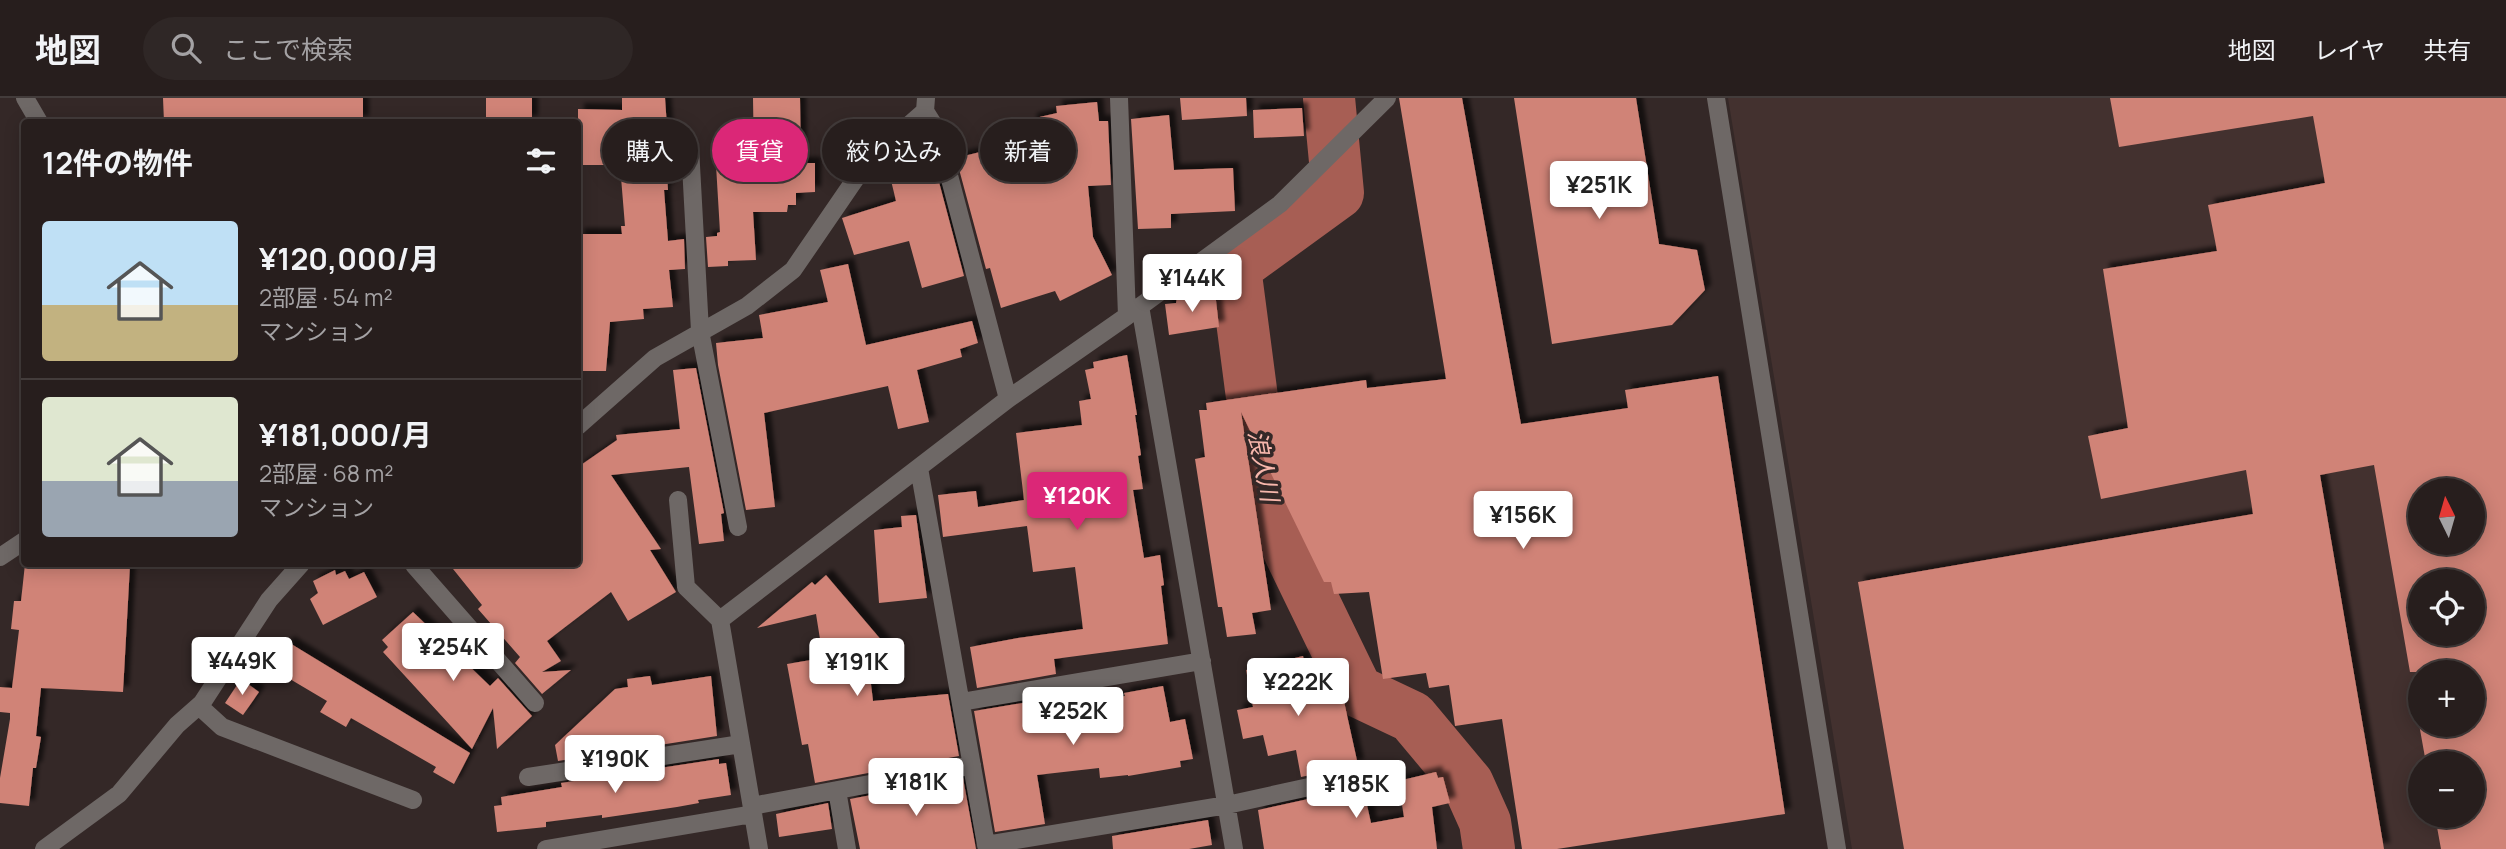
<!DOCTYPE html>
<html lang="ja">
<head>
<meta charset="utf-8">
<style>
	body { margin:0; font-family:Manrope,"Noto Sans JP",sans-serif; background:#2f2726; color:#f1f3f6; height:100vh; display:flex; flex-direction:column; font-size:26px; white-space:nowrap }
	* { box-sizing:border-box; margin:0 }
	p { font-size:23px; color:#a4a2a4 }
	.icon { flex:none; width:38px; height:38px; fill:none; stroke:currentColor; stroke-width:2; stroke-linecap:round; stroke-linejoin:round }
	.map { position:relative; flex:1; overflow:hidden }
	.drawer { position:absolute; left:21px; top:21px; width:560px; height:448px; display:flex; flex-direction:column; background:#271e1d; border-radius:7px; box-shadow:0 4px 18px #0003,0 0 0 2px #433c3b }
	.drawer>* { flex:none }
	.guide { position:absolute; left:602px; top:21px; width:665px; height:63px; display:flex; gap:14px }
	.needle { width:46px; rotate:355deg }
	.buttons { position:absolute; left:2408px; top:380px; display:grid; gap:14px }
	.buttons a { display:grid; place-items:center; width:77px; height:77px; border-radius:50%; background:#271e1d; box-shadow:0 4px 18px #0003,0 0 0 2px #433c3b; font-size:35px }
	.price { position:absolute; translate:-50% -60px; padding:0 16px; border-radius:7px; background:#fff; color:#222; font-size:23px; line-height:46px; filter:drop-shadow(0 2px 4px #0008) }
	.price::after { content:''; position:absolute; left:50%; top:42px; width:21px; height:16px; margin-left:-10px; background:inherit; clip-path:polygon(0 0,100% 0,50% 100%) }
	.price.current { background:#db2777; color:#fff }
	ul { padding:0; list-style:none }
	li { display:flex; align-items:center; gap:21px; height:175px; padding:0 21px }
	li+li { border-top:2px solid #433c3b }
	li span { display:grid; place-items:center; flex:none; width:196px; height:140px; border-radius:7px; color:#555 }
	li>.icon { margin-inline-start:auto }
	span .icon { width:84px; height:84px; fill:#fffc; stroke-width:1 }
	li b { font-size:30px }
	h2 { display:flex; justify-content:space-between; align-items:center; height:84px; padding:0 21px; font-size:30px }
	.tag { padding:0 24px; border-radius:32px; background:#271e1d; box-shadow:0 4px 18px #0003,0 0 0 2px #433c3b; font-size:24px; line-height:63px }
	.tag.current { background:#db2777; color:#fff }
	header { display:flex; align-items:center; gap:42px; box-sizing:border-box; height:98px; padding:0 35px; background:#271e1d; border-bottom:2px solid #433c3b }
	header strong { font-size:33px }
	nav { display:flex; gap:38px; margin-inline-start:auto; font-size:24px }
	.search { width:490px; height:63px; background:#2f2726; display:flex; align-items:center; gap:18px; box-sizing:border-box; padding:0 24px; border-radius:38px; color:#a4a2a4; font-size:26px }
	.map>svg:first-child { display:block }
	.built { fill:#43312f; fill-rule:evenodd }
	.lines { fill:none; stroke-linecap:round; stroke-linejoin:round }
	.river { stroke:#a75e54; stroke-width:52 }
	.building { fill:#d08377; fill-rule:evenodd; filter:url(#shadow) }
	.minor { stroke:#6e6866; stroke-width:18 }
	.tertiary { stroke:#6e6866; stroke-width:18 }
	.labels { text-anchor:middle; stroke-width:7; stroke-linejoin:round; paint-order:stroke }
	.water-label { font-size:24px; font-style:italic; fill:#f7b7ac; stroke:#342827 }
</style>
</head>
<body>
<header>
<strong>地図</strong>
<div class="search"><svg class="icon" aria-label="search" viewBox="0 0 24 24"><circle cx="10" cy="10" r="6"/><path d="M15 15l6 6"/></svg>ここで検索</div>
<nav><a>地図</a><a>レイヤ</a><a>共有</a></nav>
</header>
<div class="map">
<svg width="2506" height="751" viewBox="0 0 2506 751">
	<defs>
		<filter id="shadow"><feDropShadow dx="6" dy="-6" stdDeviation="2" flood-color="#0009"/></filter>
	</defs>
	<rect width="100%" height="100%" fill="#342827"/>
	<path class="built" d="M 1728,0 L 2506,0 L 2506,751 L 1852,751 ZM 2420,392 L 2473,392 L 2473,444 L 2420,444 ZM 2420,483 L 2473,483 L 2473,536 L 2420,536 ZM 2420,574 L 2473,574 L 2473,626 L 2420,626 ZM 2420,665 L 2473,665 L 2473,718 L 2420,718 Z"/>
	<g class="lines">
		<path class="river" d="M 1329,0 L 1338,95 L 1243,164 L 1236,177 L 1265,399 L 1291,457 L 1357,593 L 1412,619 L 1468,686 L 1485,724 L 1489,751"/>
	</g>
	<path class="building" d="M 163,0 L 363,0 L 363,24 L 234,24 L 234,22 L 164,24 Z
		M 486,0 L 532,0 L 532,24 L 486,24 Z
		M 622,0 L 665,0 L 667,29 L 664,30 L 668,92 L 664,92 L 668,143 L 684,141 L 685,171 L 669,172 L 673,209 L 643,211 L 644,221 L 610,224 L 606,273 L 578,273 L 578,136 L 622,136 L 621,128 L 625,128 L 620,67 L 578,67 L 578,11 L 622,12 Z
		M 753,0 L 800,0 L 801,65 L 815,65 L 815,94 L 796,95 L 796,107 L 788,107 L 787,114 L 753,114 L 756,162 L 728,163 L 728,168 L 708,169 L 706,139 L 717,138 L 717,135 L 720,134 L 716,67 L 754,65 Z
		M 1180,0 L 1246,0 L 1247,18 L 1182,22 Z
		M 1399,0 L 1462,0 L 1521,326 L 1628,310 L 1625,292 L 1718,278 L 1785,716 L 1557,751 L 1522,751 L 1502,621 L 1455,628 L 1449,587 L 1429,590 L 1426,575 L 1383,581 L 1369,494 L 1334,496 L 1331,484 L 1324,484 L 1241,314 L 1271,512 L 1252,515 L 1256,536 L 1227,539 L 1222,509 L 1218,509 L 1195,361 L 1205,359 L 1199,312 L 1207,312 L 1206,305 L 1366,282 L 1367,290 L 1446,281 Z
		M 1514,0 L 1636,0 L 1659,146 L 1697,152 L 1705,192 L 1672,227 L 1552,246 Z
		M 2110,0 L 2506,0 L 2506,751 L 2441,751 L 2435,718 L 2473,718 L 2473,665 L 2426,665 L 2419,626 L 2473,626 L 2473,574 L 2410,574 L 2374,367 L 2320,377 L 2384,751 L 1904,751 L 1858,484 L 2253,416 L 2246,372 L 2101,401 L 2088,338 L 2128,330 L 2103,171 L 2217,153 L 2208,107 L 2325,85 L 2313,18 L 2119,49 ZM 2420,392 L 2473,392 L 2473,444 L 2420,444 ZM 2420,483 L 2473,483 L 2473,536 L 2420,536 Z
		M 1097,4 L 1099,23 L 1108,23 L 1111,87 L 1088,88 L 1093,139 L 1112,177 L 1060,203 L 1055,193 L 1001,210 L 990,170 L 986,171 L 956,60 L 1032,41 L 1031,21 L 1057,15 L 1056,8 Z
		M 1302,10 L 1304,38 L 1254,40 L 1253,12 Z
		M 1169,17 L 1174,72 L 1233,70 L 1235,113 L 1171,116 L 1171,130 L 1138,131 L 1131,21 Z
		M 931,54 L 964,178 L 922,190 L 909,143 L 854,157 L 842,120 L 896,103 L 887,66 Z
		M 848,166 L 866,247 L 972,223 L 978,245 L 960,251 L 962,259 L 917,272 L 929,324 L 898,331 L 888,288 L 764,315 L 775,409 L 746,412 L 718,267 L 716,245 L 763,240 L 759,217 L 828,204 L 820,172 Z
		M 1215,194 L 1219,229 L 1169,237 L 1165,206 L 1176,205 L 1177,199 Z
		M 1127,257 L 1137,317 L 1135,317 L 1141,357 L 1138,358 L 1143,391 L 1133,392 L 1144,460 L 1160,457 L 1164,487 L 1161,488 L 1168,546 L 1054,561 L 1056,576 L 977,590 L 970,549 L 1018,540 L 1083,531 L 1075,469 L 1033,474 L 1027,428 L 943,439 L 938,397 L 976,393 L 978,409 L 1024,402 L 1016,335 L 1082,327 L 1079,303 L 1091,301 L 1085,272 L 1094,270 L 1093,264 Z
		M 696,270 L 724,415 L 721,416 L 724,443 L 699,446 L 689,369 L 611,377 L 661,451 L 650,452 L 676,494 L 628,523 L 611,494 L 547,543 L 561,563 L 542,574 L 571,572 L 542,596 L 515,565 L 520,559 L 478,511 L 482,507 L 449,466 L 578,466 L 578,369 L 617,342 L 616,337 L 680,331 L 673,272 Z
		M 916,417 L 927,500 L 879,505 L 874,432 L 902,429 L 901,418 Z
		M 25,466 L 130,467 L 123,594 L 41,590 L 36,638 L 41,639 L 36,670 L 33,670 L 29,708 L 0,705 L 0,680 L 10,621 L 10,615 L 0,614 L 0,589 L 12,590 L 19,532 L 11,531 L 14,503 L 21,503 Z
		M 335,472 L 336,477 L 345,473 L 349,481 L 364,474 L 377,499 L 323,527 L 310,501 L 318,495 L 313,483 Z
		M 826,477 L 888,550 L 867,553 L 873,603 L 948,596 L 959,658 L 815,685 L 808,646 L 802,647 L 787,566 L 823,560 L 816,516 L 757,530 L 812,484 L 815,487 Z
		M 413,514 L 490,588 L 498,580 L 532,618 L 497,651 L 493,610 L 472,651 L 383,554 L 388,549 L 382,542 Z
		M 288,544 L 470,655 L 454,686 L 433,674 L 436,669 L 351,620 L 346,629 L 320,614 L 327,603 L 273,571 Z
		M 1303,558 L 1311,597 L 1341,590 L 1358,667 L 1301,679 L 1296,652 L 1268,658 L 1263,637 L 1243,641 L 1237,612 L 1253,609 L 1246,572 Z
		M 650,578 L 652,587 L 711,578 L 717,638 L 558,663 L 555,647 L 615,591 L 628,589 L 627,581 Z
		M 241,581 L 259,594 L 243,617 L 225,605 Z
		M 1163,588 L 1170,624 L 1185,621 L 1193,661 L 1180,663 L 1181,669 L 1128,678 L 1128,677 L 1100,680 L 1099,670 L 1037,677 L 1045,726 L 995,734 L 974,613 L 1059,599 L 1060,609 L 1125,598 L 1124,595 Z
		M 719,661 L 719,666 L 726,665 L 731,697 L 698,702 L 699,705 L 677,709 L 602,720 L 602,717 L 546,724 L 546,729 L 497,734 L 494,708 L 502,707 L 501,699 L 562,689 L 561,685 Z
		M 1436,674 L 1438,680 L 1443,679 L 1450,705 L 1432,709 L 1437,751 L 1264,751 L 1258,712 L 1363,689 L 1371,725 L 1404,719 L 1398,683 Z
		M 963,680 L 976,751 L 860,751 L 850,701 Z
		M 828,705 L 832,731 L 779,739 L 776,716 Z
		M 1208,722 L 1212,747 L 1189,751 L 1113,751 L 1112,738 Z"/>
	<g class="lines">
		<path class="minor" d="M 25,0 L 39,24
			M 926,0 L 925,13 L 937,32 L 1008,301
			M 1119,0 L 1127,218
			M 690,49 L 700,233 L 738,429
			M 1140,208 L 1234,751
			M 578,328 L 655,260 L 747,208 L 793,172 L 867,64 L 925,13
			M 919,370 L 986,747 L 1227,707 L 1364,677
			M 678,402 L 686,489 L 720,522
			M 0,459 L 24,443
			M 414,467 L 535,605
			M 961,604 L 1202,563
			M 199,608 L 222,629 L 413,702
			M 528,679 L 741,646
			M 837,692 L 847,751
			M 752,708 L 972,667
			M 44,751 L 119,696 L 177,627 L 202,605 L 269,502 L 301,466
			M 546,751 L 753,716
			M 759,751 L 720,522 L 1008,301 L 1127,218 L 1280,106 L 1387,0"/>
		<path class="tertiary" d="M 1716,0 L 1837,751"/>
	</g>
	<g class="labels">
		<g class="water-label">
			<text transform="translate(1263 368) rotate(79)" y="8">浪人川</text>
		</g>
	</g>
</svg>
<div class="buttons">
<a><svg class="needle" viewBox="-14 -14 28 28"><path d="M0-13l5 13h-10z" fill="#e53935"/><path d="M0 13l5-13h-10z" fill="#a4a2a4"/></svg></a>
<a><svg class="icon" aria-label="locate" viewBox="0 0 24 24"><circle cx="12" cy="12" r="6"/><path d="M12 2v4M12 18v4M2 12h4M18 12h4"/></svg></a>
<a>+</a>
<a>−</a>
</div>
<b class="price" style="left:1599px;top:123px">¥251K</b>
<b class="price" style="left:1192px;top:216px">¥144K</b>
<b class="price current" style="left:1077px;top:434px">¥120K</b>
<b class="price" style="left:1523px;top:453px">¥156K</b>
<b class="price" style="left:453px;top:585px">¥254K</b>
<b class="price" style="left:242px;top:599px">¥449K</b>
<b class="price" style="left:857px;top:600px">¥191K</b>
<b class="price" style="left:1298px;top:620px">¥222K</b>
<b class="price" style="left:1073px;top:649px">¥252K</b>
<b class="price" style="left:615px;top:697px">¥190K</b>
<b class="price" style="left:916px;top:720px">¥181K</b>
<b class="price" style="left:1356px;top:722px">¥185K</b>
<div class="guide">
<a class="tag">購入</a>
<a class="tag current">賃貸</a>
<a class="tag">絞り込み</a>
<a class="tag">新着</a>
</div>
<section class="drawer">
<h2>12件の物件<svg class="icon" aria-label="filters" viewBox="0 0 24 24"><path d="M4 7h16M4 17h16"/><circle cx="9" cy="7" r="2"/><circle cx="15" cy="17" r="2"/></svg></h2>
<ul>
<li><span style="background:linear-gradient(#bfe0f5 60%,#c2b280 0)"><svg class="icon" aria-label="home" viewBox="0 0 24 24"><path d="M3 11l9-7 9 7M6 9v11h12V9"/></svg></span><div><b>¥120,000/月</b><p>2部屋 · 54 m²</p><p>マンション</p></div></li>
<li><span style="background:linear-gradient(#dfe7d0 60%,#9aa5b1 0)"><svg class="icon" aria-label="home" viewBox="0 0 24 24"><path d="M3 11l9-7 9 7M6 9v11h12V9"/></svg></span><div><b>¥181,000/月</b><p>2部屋 · 68 m²</p><p>マンション</p></div></li>
</ul>
</section>
</div>
</body>
</html>
